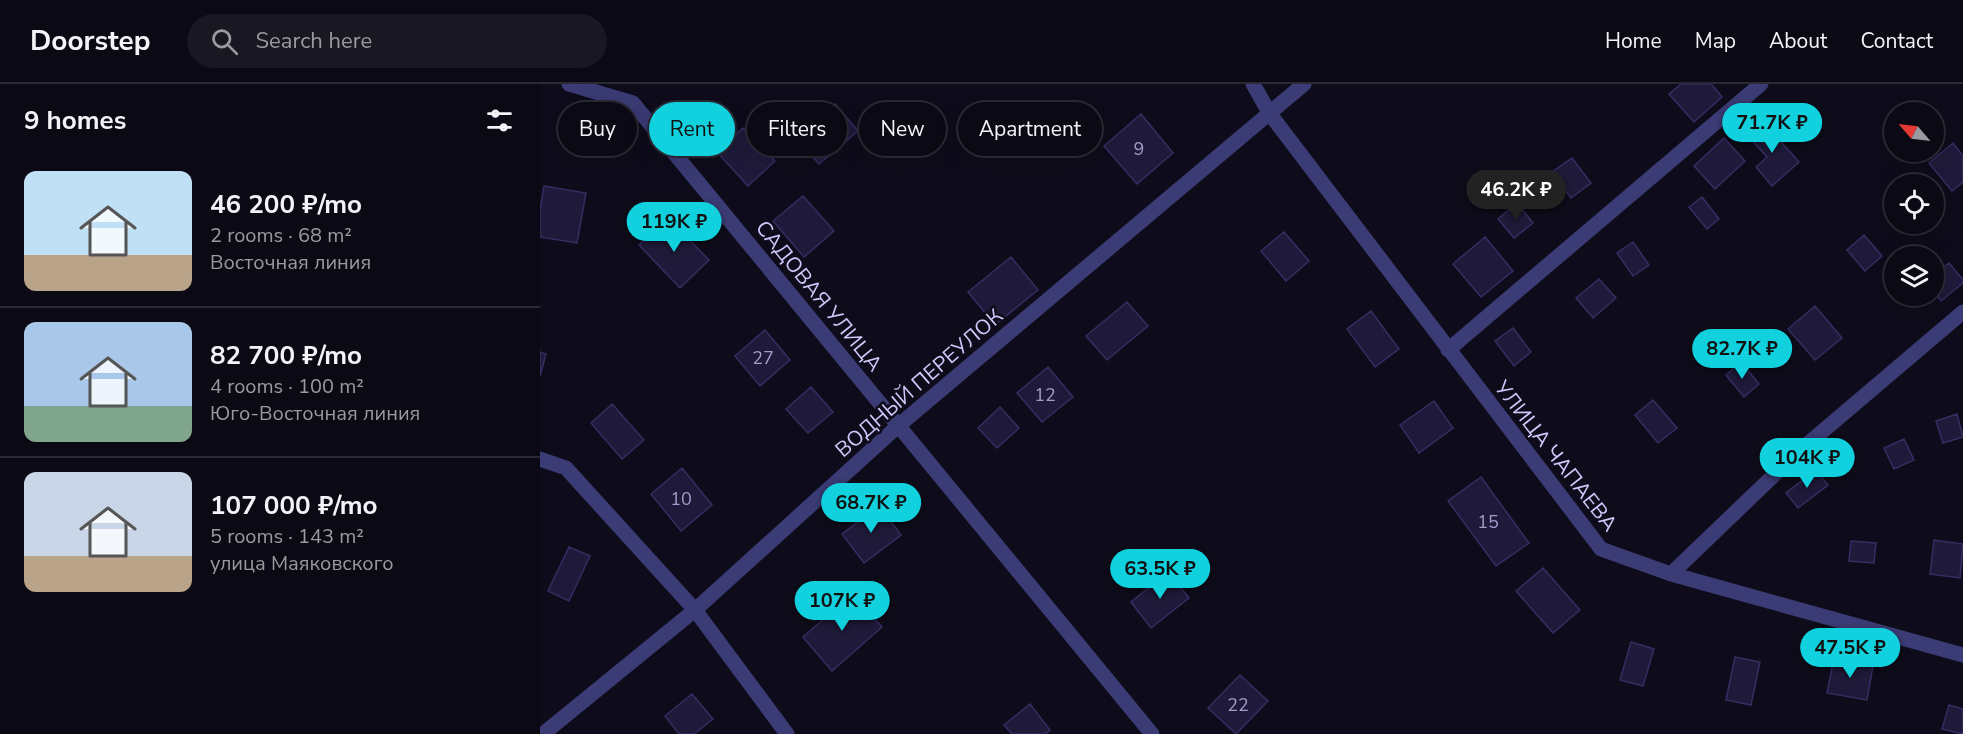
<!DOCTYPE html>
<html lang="en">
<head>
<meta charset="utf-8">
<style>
	body { margin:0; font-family:"Nunito Sans",sans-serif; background:#181722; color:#f1f3f6; height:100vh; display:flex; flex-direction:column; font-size:22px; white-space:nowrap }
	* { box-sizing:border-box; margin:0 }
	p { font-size:20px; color:#999aa0 }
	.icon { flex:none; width:33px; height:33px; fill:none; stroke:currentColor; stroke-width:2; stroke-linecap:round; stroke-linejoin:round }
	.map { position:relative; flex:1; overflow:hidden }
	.drawer { display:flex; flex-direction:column; background:#0a0914; width:540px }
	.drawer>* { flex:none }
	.guide { position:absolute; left:18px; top:18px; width:570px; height:54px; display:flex; gap:12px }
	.needle { width:39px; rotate:298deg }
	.fabs { position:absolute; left:1344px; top:18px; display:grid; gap:12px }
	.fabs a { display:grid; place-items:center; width:60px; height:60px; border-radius:50%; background:#0a0914; box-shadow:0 6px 24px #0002,0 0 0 2px #2a2a34; font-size:30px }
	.price { position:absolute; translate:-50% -51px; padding:0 14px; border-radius:21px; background:#12d1de; color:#111; font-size:20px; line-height:39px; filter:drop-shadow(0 2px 3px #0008) }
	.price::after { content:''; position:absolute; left:50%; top:36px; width:18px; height:14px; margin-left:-9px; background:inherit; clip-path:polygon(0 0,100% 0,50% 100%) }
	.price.on { background:#222; color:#fff }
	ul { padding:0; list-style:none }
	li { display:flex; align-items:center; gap:18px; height:150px; padding:0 24px }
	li+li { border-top:2px solid #2a2a34 }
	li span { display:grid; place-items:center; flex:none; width:168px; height:120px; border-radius:12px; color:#555 }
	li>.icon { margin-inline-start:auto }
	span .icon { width:72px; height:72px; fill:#fffc; stroke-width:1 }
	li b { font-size:26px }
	h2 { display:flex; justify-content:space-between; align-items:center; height:72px; padding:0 24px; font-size:26px }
	.tag { padding:0 21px; border-radius:27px; background:#0a0914; box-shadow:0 6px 24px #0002,0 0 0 2px #2a2a34; font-size:21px; line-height:54px }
	.tag.on { background:#12d1de; color:#111 }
	header { display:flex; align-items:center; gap:36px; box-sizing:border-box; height:84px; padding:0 30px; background:#0a0914; border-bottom:2px solid #2a2a34 }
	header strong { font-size:28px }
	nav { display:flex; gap:33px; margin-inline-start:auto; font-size:21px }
	.search { width:420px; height:54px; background:#181722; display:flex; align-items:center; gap:15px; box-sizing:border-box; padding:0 21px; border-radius:33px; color:#999aa0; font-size:22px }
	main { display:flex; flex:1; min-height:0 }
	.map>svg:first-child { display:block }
	.building { fill:#1f1a39; stroke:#362d63; stroke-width:1.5 }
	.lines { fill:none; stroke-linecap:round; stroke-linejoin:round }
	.minor { stroke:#3b3b75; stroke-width:15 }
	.labels { text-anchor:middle; stroke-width:5; stroke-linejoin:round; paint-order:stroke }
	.number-label { font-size:18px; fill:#a29dca }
	.street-label { font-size:21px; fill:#cdc9fb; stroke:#0e0c1a }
</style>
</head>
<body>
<header>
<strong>Doorstep</strong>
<div class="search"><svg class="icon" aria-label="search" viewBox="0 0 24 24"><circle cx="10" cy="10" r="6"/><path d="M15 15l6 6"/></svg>Search here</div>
<nav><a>Home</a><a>Map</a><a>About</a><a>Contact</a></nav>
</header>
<main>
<section class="drawer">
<h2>9 homes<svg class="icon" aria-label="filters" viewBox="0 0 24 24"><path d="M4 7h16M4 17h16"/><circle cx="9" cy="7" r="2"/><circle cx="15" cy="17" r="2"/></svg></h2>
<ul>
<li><span style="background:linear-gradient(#bfe0f5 70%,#b9a48a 0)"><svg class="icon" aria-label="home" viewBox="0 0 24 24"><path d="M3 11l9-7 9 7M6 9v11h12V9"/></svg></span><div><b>46 200 ₽/mo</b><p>2 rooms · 68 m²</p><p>Восточная линия</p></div></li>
<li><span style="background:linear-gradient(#a9c7e8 70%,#7fa58c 0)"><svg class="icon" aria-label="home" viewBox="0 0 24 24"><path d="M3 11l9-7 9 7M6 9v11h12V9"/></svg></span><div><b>82 700 ₽/mo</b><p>4 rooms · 100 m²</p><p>Юго-Восточная линия</p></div></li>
<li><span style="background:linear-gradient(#c9d6e8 70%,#b9a48a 0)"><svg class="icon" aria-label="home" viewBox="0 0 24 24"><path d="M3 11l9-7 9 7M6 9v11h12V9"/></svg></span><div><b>107 000 ₽/mo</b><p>5 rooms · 143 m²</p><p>улица Маяковского</p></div></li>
</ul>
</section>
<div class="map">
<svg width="1423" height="650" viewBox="0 0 1423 650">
	<rect width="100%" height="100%" fill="#0e0c1a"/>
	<path class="building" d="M 1141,0 L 1171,0 L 1182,13 L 1154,38 L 1129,10 Z
		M 295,20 L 318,47 L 279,80 L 256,54 Z
		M 601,30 L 633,69 L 597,100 L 564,62 Z
		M 1222,37 L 1259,78 L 1232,102 L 1216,83 L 1227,73 L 1207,51 Z
		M 203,44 L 235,77 L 208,102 L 177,68 Z
		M 1184,54 L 1205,77 L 1175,105 L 1154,82 Z
		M 1413,59 L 1423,72 L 1423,98 L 1412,107 L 1389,79 Z
		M 1032,74 L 1051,99 L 1031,114 L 1012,88 Z
		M 4,102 L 46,109 L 37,159 L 0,153 L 0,126 Z
		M 263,112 L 294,147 L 264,173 L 233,137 Z
		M 1162,113 L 1179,135 L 1167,145 L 1149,123 Z
		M 977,119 L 993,139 L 974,154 L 958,135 Z
		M 128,134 L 169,176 L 140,204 L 99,161 Z
		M 744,148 L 769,177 L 746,197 L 721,167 Z
		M 1324,151 L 1342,172 L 1325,187 L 1307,166 Z
		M 945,153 L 973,187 L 941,213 L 913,180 Z
		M 1093,158 L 1109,181 L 1093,192 L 1077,169 Z
		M 471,173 L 498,206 L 455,241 L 428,208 Z
		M 1409,179 L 1423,196 L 1423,199 L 1401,217 L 1394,207 L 1394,191 Z
		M 1059,195 L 1076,214 L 1053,234 L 1036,214 Z
		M 587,218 L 608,242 L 567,276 L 546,252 Z
		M 1275,222 L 1302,254 L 1275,276 L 1248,245 Z
		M 831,227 L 859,265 L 835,283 L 807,245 Z
		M 973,244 L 991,268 L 974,282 L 955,257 Z
		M 225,246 L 250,276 L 220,302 L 195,272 Z
		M 0,268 L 6,270 L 0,292 Z
		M 1201,278 L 1219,300 L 1204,313 L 1186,291 Z
		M 508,283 L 533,313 L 502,338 L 477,309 Z
		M 271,303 L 293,328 L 268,349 L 246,325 Z
		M 1113,316 L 1137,344 L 1118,359 L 1095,331 Z
		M 894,317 L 913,344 L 879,369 L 860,341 Z
		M 72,320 L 104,356 L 82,375 L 51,339 Z
		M 460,323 L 479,344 L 457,364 L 438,344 Z
		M 1417,330 L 1423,353 L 1403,359 L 1396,337 Z
		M 1364,355 L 1374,376 L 1354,385 L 1344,364 Z
		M 142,384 L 172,421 L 141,447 L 111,410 Z
		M 1276,386 L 1288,401 L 1258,424 L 1246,409 Z
		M 941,393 L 989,459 L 956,482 L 908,417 Z
		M 339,422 L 361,451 L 324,479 L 302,450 Z
		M 1394,456 L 1423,460 L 1420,494 L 1390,490 Z
		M 1311,457 L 1336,459 L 1334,479 L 1309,477 Z
		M 29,463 L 50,472 L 29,517 L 8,507 Z
		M 1003,484 L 1040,526 L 1013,549 L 976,507 Z
		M 628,488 L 649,514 L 611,544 L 591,518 Z
		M 312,510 L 342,543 L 292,587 L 263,553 Z
		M 1091,558 L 1114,565 L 1103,602 L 1080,596 Z
		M 1195,573 L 1220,578 L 1211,621 L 1186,616 Z
		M 1294,574 L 1333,582 L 1327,616 L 1287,609 Z
		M 700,591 L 728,617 L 696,650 L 668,624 Z
		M 152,610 L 173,635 L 154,650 L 139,650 L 125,632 Z
		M 490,620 L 510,646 L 505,650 L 472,650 L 464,641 Z
		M 1409,621 L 1423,625 L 1423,650 L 1402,645 Z"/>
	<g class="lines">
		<path class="minor" d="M 29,0 L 93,19 L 612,650
			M 713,0 L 730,30 L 1061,465 L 1131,490 L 1423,571
			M 908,266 L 1221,0
			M 0,375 L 26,384 L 155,526 L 247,650
			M 1131,490 L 1257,369 L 1423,228
			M 3,650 L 155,526 L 358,342 L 764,0"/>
	</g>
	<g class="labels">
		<g class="number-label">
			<text x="599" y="71">9</text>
			<text x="223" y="280">27</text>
			<text x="505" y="317">12</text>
			<text x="141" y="421">10</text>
			<text x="948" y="444">15</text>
			<text x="698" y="627">22</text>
		</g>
		<g class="street-label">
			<text transform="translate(279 212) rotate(51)" y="7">САДОВАЯ УЛИЦА</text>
			<text transform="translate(379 299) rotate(-41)" y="7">ВОДНЫЙ ПЕРЕУЛОК</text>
			<text transform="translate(1016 372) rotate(52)" y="7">УЛИЦА ЧАПАЕВА</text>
		</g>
	</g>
</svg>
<div class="fabs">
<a><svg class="needle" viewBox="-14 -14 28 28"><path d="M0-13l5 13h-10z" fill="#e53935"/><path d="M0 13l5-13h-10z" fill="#999aa0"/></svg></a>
<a><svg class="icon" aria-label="locate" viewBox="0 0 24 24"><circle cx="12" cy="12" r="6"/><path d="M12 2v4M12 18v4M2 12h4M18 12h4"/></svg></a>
<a><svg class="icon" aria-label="layers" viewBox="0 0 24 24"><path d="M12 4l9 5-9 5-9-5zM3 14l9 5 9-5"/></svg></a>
</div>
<b class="price" style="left:1232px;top:70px">71.7K ₽</b>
<b class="price on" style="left:976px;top:137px">46.2K ₽</b>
<b class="price" style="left:134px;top:169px">119K ₽</b>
<b class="price" style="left:1202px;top:296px">82.7K ₽</b>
<b class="price" style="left:1267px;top:405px">104K ₽</b>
<b class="price" style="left:331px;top:450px">68.7K ₽</b>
<b class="price" style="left:620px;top:516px">63.5K ₽</b>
<b class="price" style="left:302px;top:548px">107K ₽</b>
<b class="price" style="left:1310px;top:595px">47.5K ₽</b>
<div class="guide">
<a class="tag">Buy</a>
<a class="tag on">Rent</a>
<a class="tag">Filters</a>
<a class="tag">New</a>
<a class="tag">Apartment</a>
</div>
</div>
</main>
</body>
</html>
